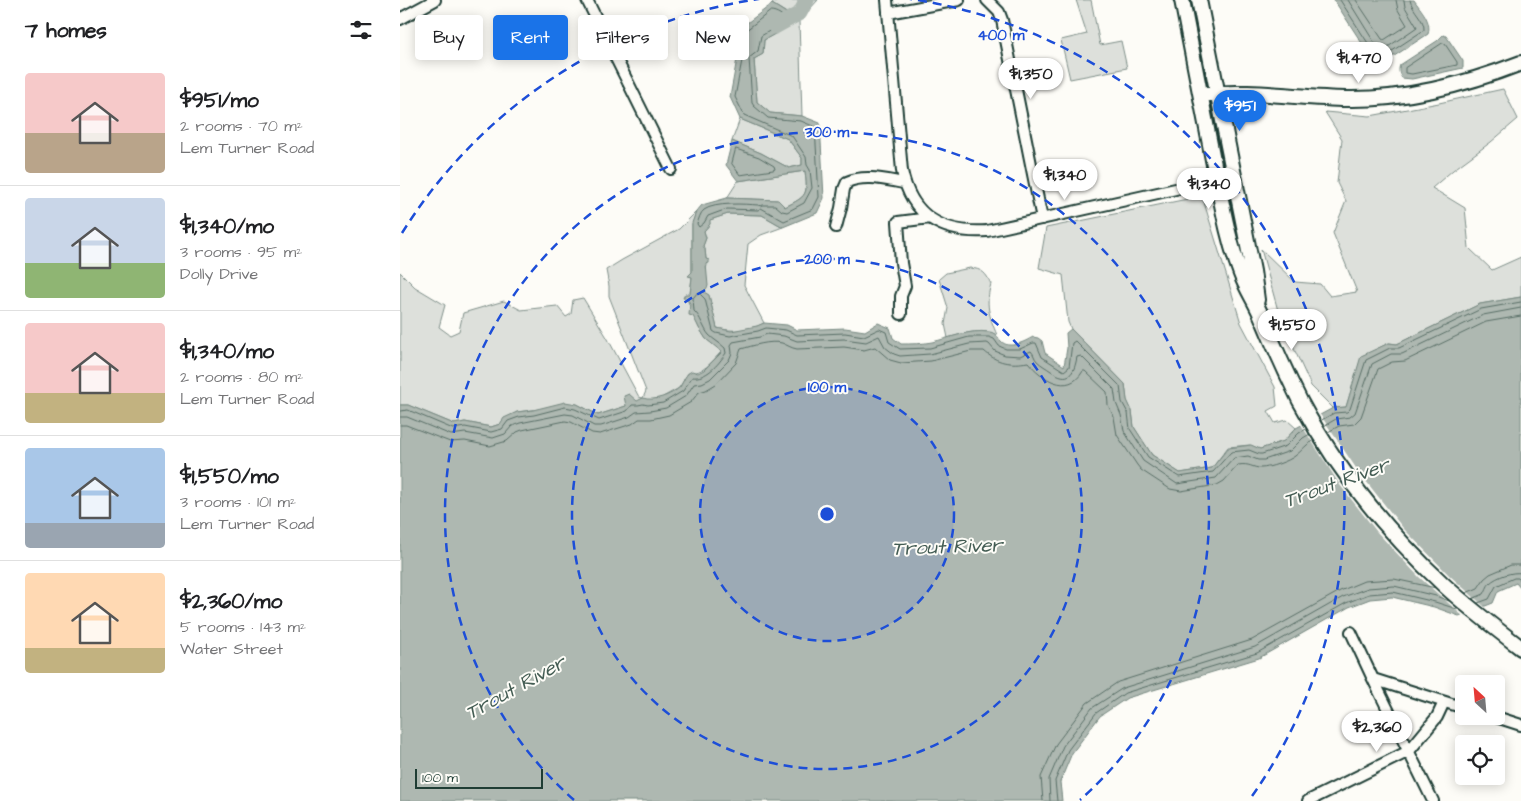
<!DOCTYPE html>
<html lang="en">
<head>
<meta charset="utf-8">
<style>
	body { margin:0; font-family:"Architects Daughter",sans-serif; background:#f6f6f6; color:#202124; height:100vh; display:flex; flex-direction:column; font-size:19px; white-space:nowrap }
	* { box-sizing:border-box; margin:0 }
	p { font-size:16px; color:#757577 }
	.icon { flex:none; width:28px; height:28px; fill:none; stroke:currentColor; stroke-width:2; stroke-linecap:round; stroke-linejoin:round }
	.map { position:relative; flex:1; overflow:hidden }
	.drawer { display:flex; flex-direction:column; background:#fff; width:400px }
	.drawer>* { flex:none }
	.top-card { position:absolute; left:15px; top:15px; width:475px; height:45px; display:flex; gap:10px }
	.needle { width:32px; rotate:334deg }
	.buttons { position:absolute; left:1055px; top:675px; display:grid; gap:10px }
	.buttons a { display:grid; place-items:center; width:50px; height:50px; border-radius:5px; background:#fff; box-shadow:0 2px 12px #0003; font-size:25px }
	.scale { position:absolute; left:15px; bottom:12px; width:128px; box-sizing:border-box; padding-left:5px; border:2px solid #1f3d34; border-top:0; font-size:14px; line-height:18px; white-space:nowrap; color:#1f3d34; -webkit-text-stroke:4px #fdfcf7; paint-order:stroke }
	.price { position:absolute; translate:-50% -42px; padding:0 11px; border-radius:18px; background:#fff; color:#222; font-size:16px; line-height:32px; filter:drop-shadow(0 1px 2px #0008) }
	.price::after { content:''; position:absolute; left:50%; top:30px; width:15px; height:11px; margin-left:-8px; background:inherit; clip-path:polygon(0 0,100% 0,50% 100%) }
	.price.selected { background:#1a73e8; color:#fff }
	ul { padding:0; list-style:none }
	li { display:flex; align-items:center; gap:15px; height:125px; padding:0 25px }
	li+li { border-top:1px solid #e0e0e0 }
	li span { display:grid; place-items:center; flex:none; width:140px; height:100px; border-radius:5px; color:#555 }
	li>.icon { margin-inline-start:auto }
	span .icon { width:60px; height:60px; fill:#fffc; stroke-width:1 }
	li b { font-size:21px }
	h2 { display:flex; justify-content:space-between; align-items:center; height:60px; padding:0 25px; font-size:21px }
	.chip { padding:0 18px; border-radius:5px; background:#fff; box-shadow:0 2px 12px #0003; font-size:18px; line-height:45px }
	.chip.selected { background:#1a73e8; color:#fff }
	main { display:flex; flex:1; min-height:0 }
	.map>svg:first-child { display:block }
	.green { fill:#dde0db; stroke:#7e8e88 }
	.water { fill:#aeb8b1; stroke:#75877f }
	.pier { fill:#fdfcf7 }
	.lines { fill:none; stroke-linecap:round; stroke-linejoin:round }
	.shore { stroke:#586e66; stroke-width:1 }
	.river { stroke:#aeb8b1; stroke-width:15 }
	.minor-casing { stroke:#1f3d34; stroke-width:14 }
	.secondary-casing { stroke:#1f3d34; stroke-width:18 }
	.minor { stroke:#fdfcf7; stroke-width:10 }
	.secondary { stroke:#fdfcf7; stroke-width:14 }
	.ring { fill:none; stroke:#1d4ed8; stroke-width:2.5; stroke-dasharray:9 6 }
	.labels { text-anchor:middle; stroke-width:4; stroke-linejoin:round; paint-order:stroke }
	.water-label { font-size:20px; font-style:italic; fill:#435c53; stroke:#fdfcf7 }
	.centre { fill:#1d4ed8; stroke:#fdfcf7; stroke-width:2.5 }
	.ring-label { font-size:15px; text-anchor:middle; font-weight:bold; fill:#1d4ed8; stroke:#fdfcf7; stroke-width:4; stroke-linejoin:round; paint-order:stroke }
</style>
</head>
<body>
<main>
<section class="drawer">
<h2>7 homes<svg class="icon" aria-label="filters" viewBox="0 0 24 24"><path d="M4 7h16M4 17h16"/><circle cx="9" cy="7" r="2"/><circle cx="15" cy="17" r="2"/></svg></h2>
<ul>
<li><span style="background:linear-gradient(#f6c9c9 60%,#b9a48a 0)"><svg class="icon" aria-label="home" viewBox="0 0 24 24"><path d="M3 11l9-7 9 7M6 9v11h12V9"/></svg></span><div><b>$951/mo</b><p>2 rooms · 70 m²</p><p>Lem Turner Road</p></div></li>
<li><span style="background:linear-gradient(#c9d6e8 65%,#8fb573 0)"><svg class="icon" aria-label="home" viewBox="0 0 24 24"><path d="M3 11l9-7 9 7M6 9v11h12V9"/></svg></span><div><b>$1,340/mo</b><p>3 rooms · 95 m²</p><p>Dolly Drive</p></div></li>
<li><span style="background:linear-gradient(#f6c9c9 70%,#c2b280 0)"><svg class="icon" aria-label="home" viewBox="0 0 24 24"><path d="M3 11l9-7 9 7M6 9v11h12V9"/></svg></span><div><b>$1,340/mo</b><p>2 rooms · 80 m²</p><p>Lem Turner Road</p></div></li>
<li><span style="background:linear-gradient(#a9c7e8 75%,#9aa5b1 0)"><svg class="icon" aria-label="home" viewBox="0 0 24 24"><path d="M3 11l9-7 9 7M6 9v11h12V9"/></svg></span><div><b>$1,550/mo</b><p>3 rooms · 101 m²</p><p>Lem Turner Road</p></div></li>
<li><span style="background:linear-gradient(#ffd9b3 75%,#c2b280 0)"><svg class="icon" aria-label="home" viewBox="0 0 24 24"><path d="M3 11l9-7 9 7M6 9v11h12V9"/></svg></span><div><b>$2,360/mo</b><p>5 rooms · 143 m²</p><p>Water Street</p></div></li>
</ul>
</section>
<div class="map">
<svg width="1121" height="801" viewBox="0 0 1121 801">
	<rect width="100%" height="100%" fill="#fdfcf7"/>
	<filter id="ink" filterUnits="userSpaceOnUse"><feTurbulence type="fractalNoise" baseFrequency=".02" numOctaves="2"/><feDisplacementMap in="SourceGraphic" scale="10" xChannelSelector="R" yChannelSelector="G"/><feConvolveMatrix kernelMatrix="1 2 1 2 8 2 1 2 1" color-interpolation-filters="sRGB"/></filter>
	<g filter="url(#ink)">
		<path class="green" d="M 377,0 L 418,0 L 399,21 L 402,116 L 370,113 L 357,102 L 354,59 L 363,54 L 364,40 L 398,20 L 372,4 Z
			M 676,0 L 691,0 L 700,45 L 721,41 L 727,68 L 670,79 L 661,40 L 687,34 Z
			M 1103,89 L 1118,119 L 1091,142 L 1053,170 L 1032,188 L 1065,208 L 1069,248 L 1092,270 L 1121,257 L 1121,297 L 1080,304 L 997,344 L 989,343 L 962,356 L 946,407 L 933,408 L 911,386 L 880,318 L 861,249 L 895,282 L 920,284 L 930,296 L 957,292 L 933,233 L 946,201 L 937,183 L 942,139 L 925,112 L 970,116 L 1039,103 Z
			M 340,119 L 388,139 L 402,158 L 402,165 L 389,168 L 361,153 L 332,141 Z
			M 405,171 C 408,195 407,196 385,207 L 377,200 L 327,198 L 338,181 Z
			M 802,196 L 841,323 L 875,387 L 877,406 L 868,411 L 875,423 L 887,420 L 896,428 L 884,441 L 860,449 L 850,445 L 828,447 L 812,468 L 780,473 L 752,455 L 734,427 L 732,411 L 727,401 L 725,384 L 671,329 L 668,322 L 663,275 L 639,268 L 646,228 Z
			M 296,212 L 292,224 L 292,272 L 289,276 L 292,277 L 290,294 L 287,299 L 299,328 L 306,339 L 322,351 C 310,363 305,373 288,373 L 279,388 L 261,398 L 226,406 L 198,415 L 177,404 L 117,412 L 100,424 L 91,427 L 65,422 L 54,424 L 8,405 L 0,405 L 0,272 L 15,287 L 45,305 L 39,327 L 50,335 L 59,331 L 63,313 L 104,301 L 121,310 L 157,306 L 166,317 L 171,314 L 173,300 L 183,298 L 208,339 L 239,397 L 243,398 L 246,391 L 209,296 L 209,286 L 206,270 L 222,260 L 279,229 Z
			M 328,214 L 362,215 L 383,227 L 361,235 L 348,244 L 344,285 L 364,323 C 349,331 333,332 317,328 L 309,296 L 304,292 C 310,282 303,269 309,260 L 306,259 L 305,249 L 303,246 L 306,238 L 304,231 L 310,224 L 309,220 Z
			M 570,268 C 582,269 586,273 591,284 C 585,304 589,316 597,335 C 582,328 564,333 548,338 L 545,324 L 548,308 L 539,279 L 546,273 Z"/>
		<path class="water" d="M 934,0 L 1014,0 C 1021,10 1032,21 1028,34 L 985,62 L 974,62 Z
			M 372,4 L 399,21 L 364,40 L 363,54 L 354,59 L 357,102 L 370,113 L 402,116 L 420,123 L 424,198 L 417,213 L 383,227 L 362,215 L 328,214 L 310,220 L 310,224 L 304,231 L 306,238 L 303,246 L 305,249 L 306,259 L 309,260 L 309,263 L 306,264 L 308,286 L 304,292 L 309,295 L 317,328 L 331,331 L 357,326 L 364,323 L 387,325 L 397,330 L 445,328 L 465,331 L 478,323 L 490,328 L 493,338 L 501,344 C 511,344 522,344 532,342 C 550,338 570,329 589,332 C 595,332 597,337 601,341 C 609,350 624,342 633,337 L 638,338 L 642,341 L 645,353 L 664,366 L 667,348 L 666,333 L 671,329 L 725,384 L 727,400 L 732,411 L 734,427 L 752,455 L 780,473 L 812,468 L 828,448 L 851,445 L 860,449 L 884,441 L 896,428 L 933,408 L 946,407 L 961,356 L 989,343 L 997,344 L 1080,304 L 1121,297 L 1121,589 L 1116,583 L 1098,591 L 1093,603 L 1059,616 L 1034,607 L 992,597 L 970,599 L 949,607 L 859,658 L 727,698 L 700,716 L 672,753 L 660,782 L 662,801 L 0,801 L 0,405 L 8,405 L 54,424 L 65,422 L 91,427 L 100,424 L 104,418 L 117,412 L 133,410 L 165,402 L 177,404 L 198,415 L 226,406 L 224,396 L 229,394 L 237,401 L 243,398 C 253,402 272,395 280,387 C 284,381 285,374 292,371 L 298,373 L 304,370 L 322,352 L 306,339 L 299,328 L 293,316 L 289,315 L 290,303 L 287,299 L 283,298 L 285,294 L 290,294 L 292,277 L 288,276 L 292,272 L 292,223 L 296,212 L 302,205 L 327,198 L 378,200 L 385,207 C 407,196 408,195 405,171 L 338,181 L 326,165 L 332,141 L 361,153 L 389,168 L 402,165 L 402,158 L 388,139 L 340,119 L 330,97 L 343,26 Z
			M 1043,35 L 1046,36 L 1063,61 L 1063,68 L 1012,79 L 1002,78 C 999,74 998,70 1000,65 L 1037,41 Z"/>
		<path class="pier" d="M 919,413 L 958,471 L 1003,528 L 1049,575 L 1086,608 L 1064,617 L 1019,577 L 977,532 L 940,485 L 900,423 Z"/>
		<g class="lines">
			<path class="shore" d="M 940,0 L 977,57 L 983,57 L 1024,30 C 1025,19 1012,11 1010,0
				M 948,0 L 979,50 L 982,51 L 1017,27 L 1005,7 L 1004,0
				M 956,0 L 982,39 L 984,40 L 1007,25 L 998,10 L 996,0
				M 371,11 C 376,11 385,16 386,21 L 361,36 L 358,51 L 349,58 L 352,103 L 354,106 L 368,118 L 401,121 L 415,127 L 419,197 L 413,209 L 384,221 L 361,208 L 358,210 L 327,209 L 308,216 L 304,223 L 299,227 L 297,224 C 299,219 300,213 304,210 C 315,202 345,204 358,205 L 361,206 L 363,205 L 375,205 L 382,211 L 387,212 L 404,203 L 412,188 L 410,170 L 407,165 L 406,157 L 392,136 L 344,115 L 335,97 L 348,29 Z
				M 1043,43 L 1045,44 L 1057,62 L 1057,65 L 1012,74 L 1005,73 L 1005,68 Z
				M 336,149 L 359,157 L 374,166 L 375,169 L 373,170 L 340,175 L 332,164 Z
				M 0,411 L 8,410 L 53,429 L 65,427 L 91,432 L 102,429 L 108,421 L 119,417 L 134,415 L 165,407 L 175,409 L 199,420 L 227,411 L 232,405 L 238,405 L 243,404 L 248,405 L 263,403 L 283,391 L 292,377 C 306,379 318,365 326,353 L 325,348 C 320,343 314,340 309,335 C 303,328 301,317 294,311 L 293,298 L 298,292 L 305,299 L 313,331 L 316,333 L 330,336 L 358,331 L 366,328 L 386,330 L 397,335 L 445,333 L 464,336 L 479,329 L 486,332 L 489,342 L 500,349 L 530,348 L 569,337 L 589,337 L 594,339 L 599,346 L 606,349 L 620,349 L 633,343 L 636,343 L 642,357 L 664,371 L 669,367 L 672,343 L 675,341 L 720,386 L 722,402 L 728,413 L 730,429 L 748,457 L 779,477 L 813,472 L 831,452 L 849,450 L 859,454 L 862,454 L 886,446 L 899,433 L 906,429
				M 0,417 L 7,417 L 51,435 L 65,433 L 93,438 L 105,434 L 112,426 L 120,423 L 165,414 L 173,415 L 194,426 L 201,426 L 229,417 L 236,412 L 250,411 L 266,408 L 286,396 L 294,384 L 302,383 L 310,379 L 329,360 L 332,353 L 331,345 L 333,342 L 360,337 L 367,334 L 384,336 L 397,341 L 444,339 L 466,342 L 479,336 L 485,347 L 494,354 L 500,356 L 530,354 L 569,344 L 587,343 L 589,344 L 595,351 L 605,355 L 620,356 L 631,351 C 634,354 634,358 637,361 C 641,365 647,368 651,371 C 669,383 674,374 677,357 L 681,356 L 714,389 L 716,403 L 721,415 L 724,431 L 743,461 L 777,484 L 816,478 L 834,458 L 848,456 L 858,460 L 864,460 L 890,451 L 903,438 L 910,434
				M 920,421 L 934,413 L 947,412 L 950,409 L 966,360 L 990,348 L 999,348 L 1081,309 L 1121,302
				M 0,425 L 6,425 L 50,442 L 65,441 L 90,446 L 107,441 L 117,432 L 122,430 L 165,421 L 171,422 L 192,433 L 200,434 L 232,424 L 239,419 L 251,419 L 269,415 L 291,402 L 299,392 L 306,390 L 316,384 L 336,363 L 341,349 C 352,346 370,340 382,343 C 387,345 391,348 397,349 L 444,347 L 464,350 L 475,347 L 490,360 L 501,363 L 531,361 L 571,351 L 584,351 C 597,363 610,365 628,362 C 641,378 668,397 683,371 L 685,371 L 707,392 L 708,405 L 714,417 L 717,435 L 737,465 L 741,470 L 770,489 L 781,491 L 817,485 L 824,481 L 838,465 C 850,463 852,468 861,468 C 869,468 889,461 895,456 C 902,451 906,444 914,440
				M 924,426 L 936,419 L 950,417 L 955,413 L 972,364 L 991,354 L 1002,354 L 1083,315 L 1121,308
				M 928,432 L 939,426 L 954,424 L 961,417 L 978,369 L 992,362 L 1005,361 L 1086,322 L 1121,316
				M 1066,593 L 1078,588 L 1084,579 L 1090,574 L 1111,565 L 1121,565
				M 1072,599 L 1084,594 C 1086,591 1087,586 1090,583 C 1096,577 1113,571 1121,573
				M 1078,603 L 1089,599 L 1096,586 L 1114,578 L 1118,578 L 1121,581
				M 643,801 L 641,777 L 656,744 L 687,703 L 718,682 L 852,640 L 940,591 L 964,581 L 994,579 L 1036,588
				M 650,801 L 649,779 L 663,746 L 692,708 L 723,688 L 855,647 L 943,597 L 968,588 L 994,586 L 1036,596 L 1049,601
				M 657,801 L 655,781 L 668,750 L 696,713 L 725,693 L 857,653 L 946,603 L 969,594 L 993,592 L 1035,602 L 1060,610"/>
			<path class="river" d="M 375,27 L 400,13 L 407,0"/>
			<g class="minor-casing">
				<path id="minor" d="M 187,0 L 271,169
					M 487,0 L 502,171 C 511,216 543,234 587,231 L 834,176
					M 587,0 L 599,12 L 602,20 L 642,219
					M 488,13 L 559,0
					M 0,19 L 35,0
					M 436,227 L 441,208 L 444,189 L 447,182 C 465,174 486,180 504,183
					M 501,314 L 501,296 L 505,286 L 501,263 L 498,222 L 530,218
					M 951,632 L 973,679 L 1064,708
					M 973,679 L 1033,801
					M 1093,716 L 1121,725
					M 908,801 L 1009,751 L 1037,717 L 1044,702"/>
			</g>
			<g class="secondary-casing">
				<path id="secondary" d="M 782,0 C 792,53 803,107 813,160 C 821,198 827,238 841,274 C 846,288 855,301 861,315 C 873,344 886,373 900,401 C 937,470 988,533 1045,586 C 1069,608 1095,628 1121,648
					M 799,0 L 853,271 L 857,300
					M 801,95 C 849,89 897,98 946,99 C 1004,100 1067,84 1121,63"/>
			</g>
			<use href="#minor" class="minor"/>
			<use href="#secondary" class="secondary"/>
		</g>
	</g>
	<circle cx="427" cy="514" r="127" fill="#1d4ed8" fill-opacity=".12"/>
	<g class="ring">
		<circle cx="427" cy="514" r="127"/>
		<circle cx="427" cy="514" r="255"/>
		<path d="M174 800A382 382 0 1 1 680 800"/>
		<path d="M2 233A510 510 0 1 1 850 799"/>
	</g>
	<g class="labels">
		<g class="water-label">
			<text transform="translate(936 482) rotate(-20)" y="7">Trout River</text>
			<text transform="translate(547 546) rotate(-2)" y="7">Trout River</text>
			<text transform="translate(115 687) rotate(-29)" y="7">Trout River</text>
		</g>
	</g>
	<circle cx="427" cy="514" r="8" class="centre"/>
	<g class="ring-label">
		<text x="601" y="40">400 m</text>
		<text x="427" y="137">300 m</text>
		<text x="427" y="264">200 m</text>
		<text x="427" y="392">100 m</text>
	</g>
</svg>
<div class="buttons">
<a><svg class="needle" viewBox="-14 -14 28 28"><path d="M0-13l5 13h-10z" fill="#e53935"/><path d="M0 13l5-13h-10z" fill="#757577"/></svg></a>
<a><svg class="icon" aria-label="locate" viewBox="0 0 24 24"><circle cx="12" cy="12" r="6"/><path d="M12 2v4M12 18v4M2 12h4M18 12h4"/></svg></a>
</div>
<div class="scale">100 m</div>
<b class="price" style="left:959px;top:84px">$1,470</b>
<b class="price" style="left:631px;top:100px">$1,350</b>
<b class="price selected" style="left:840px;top:132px">$951</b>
<b class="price" style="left:665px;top:201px">$1,340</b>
<b class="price" style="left:809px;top:210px">$1,340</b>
<b class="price" style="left:892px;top:351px">$1,550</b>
<b class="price" style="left:977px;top:753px">$2,360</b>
<div class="top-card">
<a class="chip">Buy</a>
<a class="chip selected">Rent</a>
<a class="chip">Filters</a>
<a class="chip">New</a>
</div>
</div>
</main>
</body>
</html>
